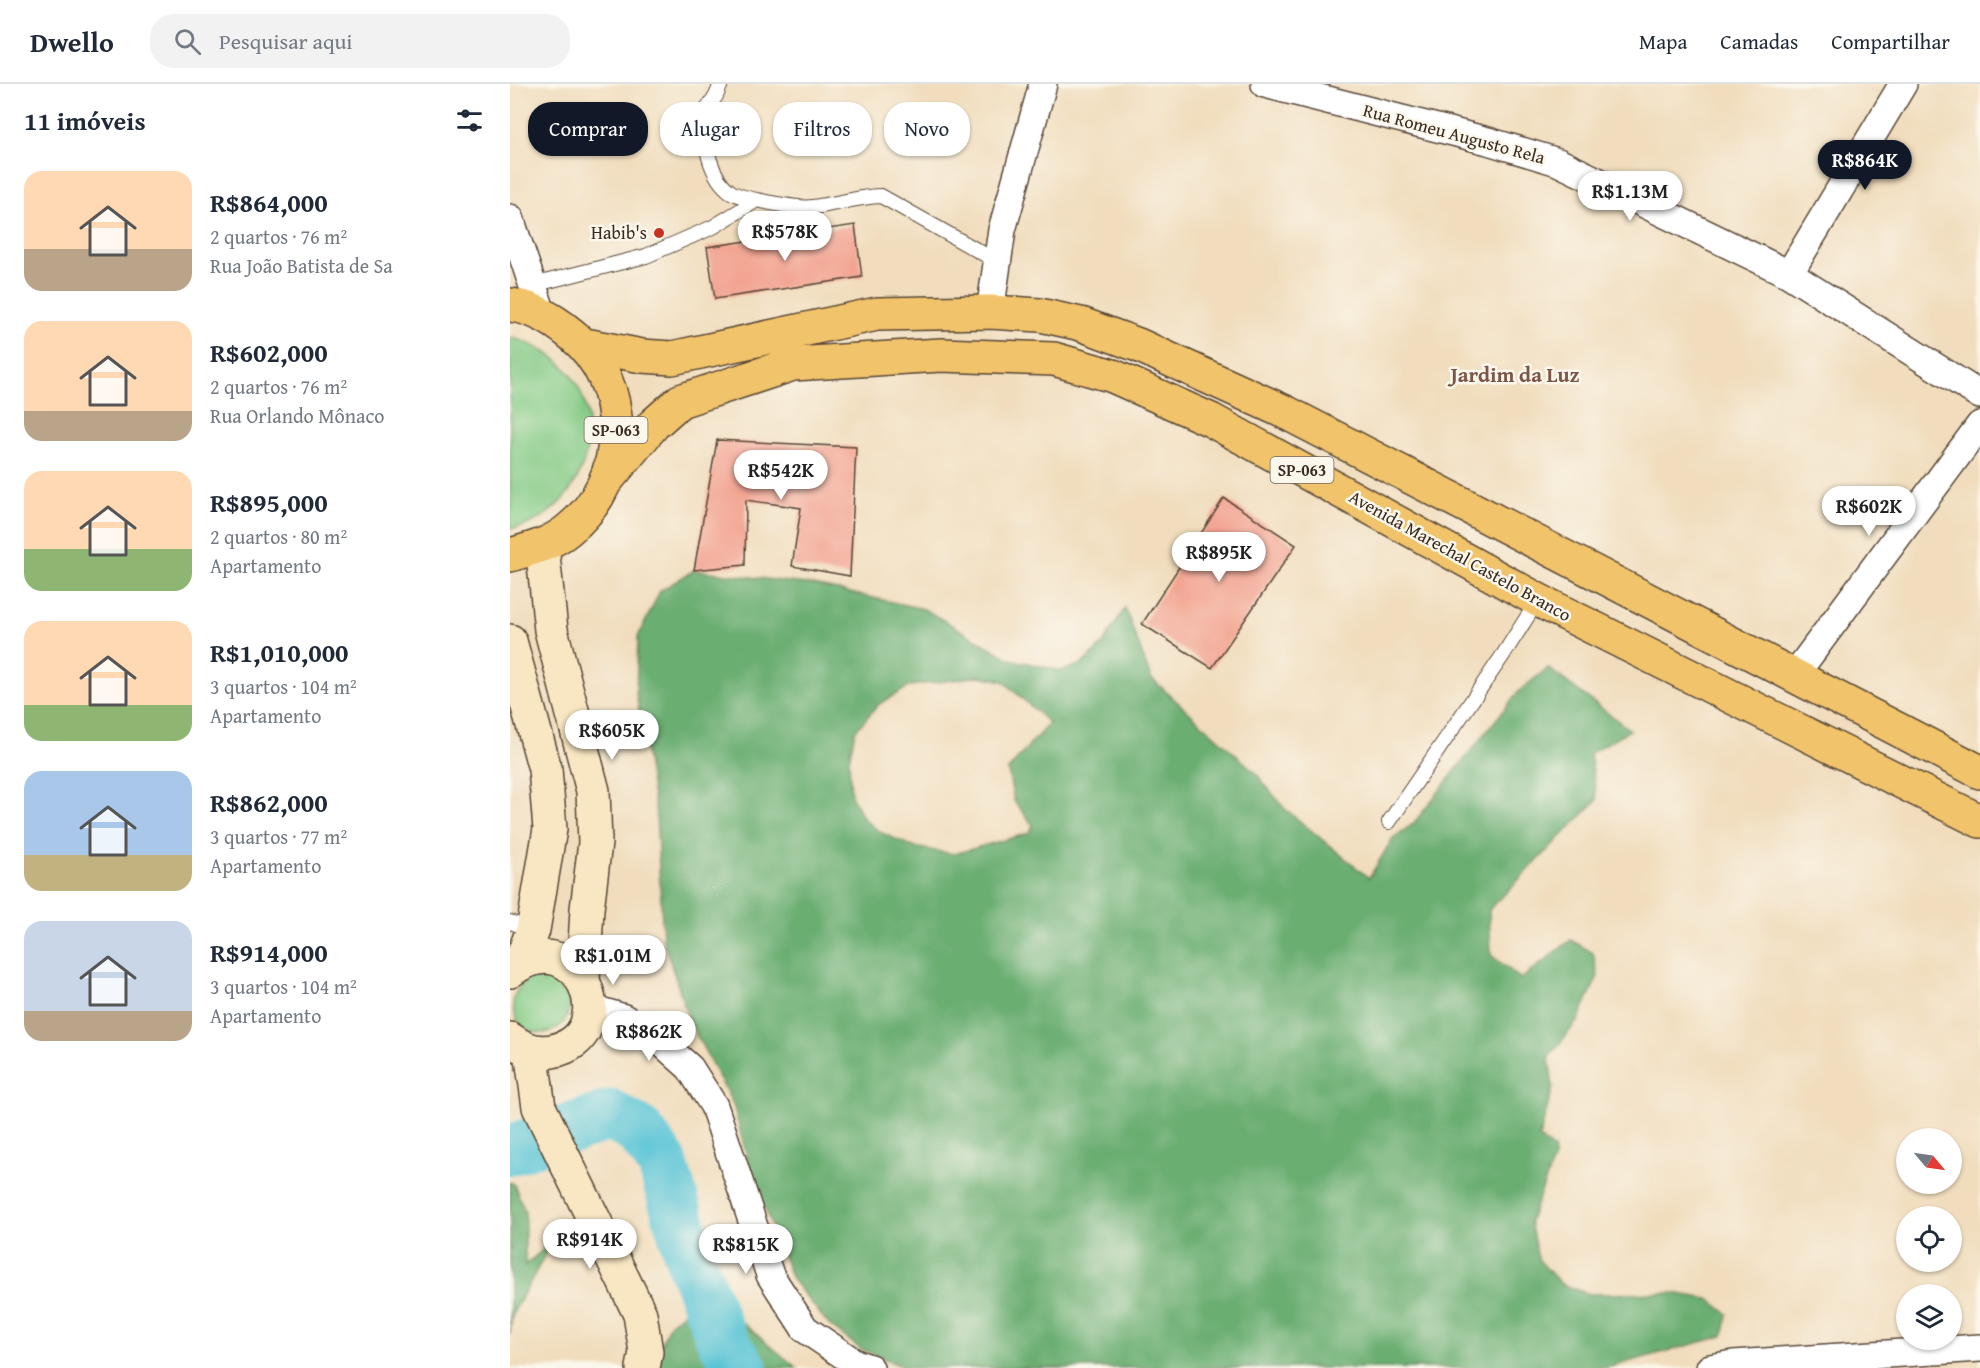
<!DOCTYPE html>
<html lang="pt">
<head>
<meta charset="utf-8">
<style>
	body { margin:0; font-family:"Gentium Book Plus",serif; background:#f2f2f3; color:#1f2937; height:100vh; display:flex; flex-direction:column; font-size:22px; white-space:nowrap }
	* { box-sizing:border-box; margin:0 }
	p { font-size:20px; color:#747a83 }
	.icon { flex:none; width:33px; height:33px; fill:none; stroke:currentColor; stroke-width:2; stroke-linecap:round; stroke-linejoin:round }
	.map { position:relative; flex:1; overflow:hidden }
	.panel { display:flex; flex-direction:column; background:#fff; width:510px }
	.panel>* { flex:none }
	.top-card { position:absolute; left:18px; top:18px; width:570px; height:54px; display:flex; gap:12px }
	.needle { width:39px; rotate:119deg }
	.controls { position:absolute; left:1386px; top:1044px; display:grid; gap:12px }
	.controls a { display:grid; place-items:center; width:66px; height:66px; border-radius:50%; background:#fff; box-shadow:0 2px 4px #0004; font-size:30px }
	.price { position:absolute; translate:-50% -51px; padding:0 14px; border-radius:21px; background:#fff; color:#222; font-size:20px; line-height:39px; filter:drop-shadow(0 2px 3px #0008) }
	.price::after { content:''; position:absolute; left:50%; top:36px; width:18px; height:14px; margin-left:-9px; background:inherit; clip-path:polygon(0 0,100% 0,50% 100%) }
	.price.on { background:#111827; color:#fff }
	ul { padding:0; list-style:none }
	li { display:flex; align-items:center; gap:18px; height:150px; padding:0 24px }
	li span { display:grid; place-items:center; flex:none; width:168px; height:120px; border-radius:18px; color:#555 }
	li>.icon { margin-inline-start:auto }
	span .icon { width:72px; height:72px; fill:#fffc; stroke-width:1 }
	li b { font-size:26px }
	h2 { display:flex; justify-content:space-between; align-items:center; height:72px; padding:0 24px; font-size:26px }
	.pill { padding:0 21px; border-radius:24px; background:#fff; box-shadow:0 2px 4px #0004; font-size:21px; line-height:54px }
	.pill.on { background:#111827; color:#fff }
	header { display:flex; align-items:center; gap:36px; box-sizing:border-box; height:84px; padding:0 30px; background:#fff; border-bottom:2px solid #e0e1e3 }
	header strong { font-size:28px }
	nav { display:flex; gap:33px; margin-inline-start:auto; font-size:21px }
	.search { width:420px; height:54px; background:#f2f2f3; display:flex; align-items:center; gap:15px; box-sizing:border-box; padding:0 21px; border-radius:24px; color:#747a83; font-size:22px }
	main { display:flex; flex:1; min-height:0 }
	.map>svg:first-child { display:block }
	.green { fill:#83ca85; stroke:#5f7a52; stroke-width:1.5 }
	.forest { fill:#6aae72; stroke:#526c48; stroke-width:1.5; fill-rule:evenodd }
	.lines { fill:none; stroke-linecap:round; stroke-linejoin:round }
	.river { stroke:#5ac4d5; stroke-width:51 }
	.building { fill:#f3a492 }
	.lane-casing { stroke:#564536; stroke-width:16 }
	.street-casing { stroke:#564536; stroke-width:30 }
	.secondary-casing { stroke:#564536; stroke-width:36 }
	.primary-casing { stroke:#564536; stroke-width:36 }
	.lane { stroke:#fff; stroke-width:14 }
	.street { stroke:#fff; stroke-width:27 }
	.secondary { stroke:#f9e7c3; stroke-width:33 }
	.primary { stroke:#f1c36a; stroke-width:33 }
	.poi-dot { fill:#c8321e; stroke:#fbf7ec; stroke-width:2 }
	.labels { text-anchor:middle; stroke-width:5; stroke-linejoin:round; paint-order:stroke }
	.shield { fill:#fbf7ec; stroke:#75685c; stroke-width:1.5 }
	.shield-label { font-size:16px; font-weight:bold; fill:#3b2a1e }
	.street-label { font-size:18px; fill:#3b2a1e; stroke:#fbf7ec }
	.poi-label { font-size:18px; fill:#3b2a1e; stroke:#fbf7ec; text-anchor:end }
	.quarter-label { font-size:21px; font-weight:bold; fill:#7b5547; stroke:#fbf7ec }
</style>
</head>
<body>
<header>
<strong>Dwello</strong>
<div class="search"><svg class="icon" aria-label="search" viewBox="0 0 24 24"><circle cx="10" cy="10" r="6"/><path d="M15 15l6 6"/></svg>Pesquisar aqui</div>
<nav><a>Mapa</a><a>Camadas</a><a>Compartilhar</a></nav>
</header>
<main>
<section class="panel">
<h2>11 imóveis<svg class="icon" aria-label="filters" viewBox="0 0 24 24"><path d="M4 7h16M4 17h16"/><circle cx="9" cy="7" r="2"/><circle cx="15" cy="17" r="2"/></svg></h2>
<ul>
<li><span style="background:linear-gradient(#ffd9b3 65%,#b9a48a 0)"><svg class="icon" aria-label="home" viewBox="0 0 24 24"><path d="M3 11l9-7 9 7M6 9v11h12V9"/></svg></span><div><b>R$864,000</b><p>2 quartos · 76 m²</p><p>Rua João Batista de Sa</p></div></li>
<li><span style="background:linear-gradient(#ffd9b3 75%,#b9a48a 0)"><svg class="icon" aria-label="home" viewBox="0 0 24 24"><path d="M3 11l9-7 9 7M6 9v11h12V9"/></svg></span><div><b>R$602,000</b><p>2 quartos · 76 m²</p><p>Rua Orlando Mônaco</p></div></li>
<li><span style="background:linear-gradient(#ffd9b3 65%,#8fb573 0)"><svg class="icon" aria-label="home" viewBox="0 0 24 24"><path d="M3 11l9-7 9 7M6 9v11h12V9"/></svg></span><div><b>R$895,000</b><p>2 quartos · 80 m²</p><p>Apartamento</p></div></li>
<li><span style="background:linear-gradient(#ffd9b3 70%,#8fb573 0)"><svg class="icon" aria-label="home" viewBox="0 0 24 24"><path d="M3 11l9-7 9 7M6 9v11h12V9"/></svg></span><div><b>R$1,010,000</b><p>3 quartos · 104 m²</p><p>Apartamento</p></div></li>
<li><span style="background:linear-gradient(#a9c7e8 70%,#c2b280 0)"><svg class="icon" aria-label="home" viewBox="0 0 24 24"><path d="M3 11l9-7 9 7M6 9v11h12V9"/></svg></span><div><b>R$862,000</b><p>3 quartos · 77 m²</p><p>Apartamento</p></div></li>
<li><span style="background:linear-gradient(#c9d6e8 75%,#b9a48a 0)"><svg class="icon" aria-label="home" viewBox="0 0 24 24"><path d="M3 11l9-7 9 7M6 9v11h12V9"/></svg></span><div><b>R$914,000</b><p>3 quartos · 104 m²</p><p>Apartamento</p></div></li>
</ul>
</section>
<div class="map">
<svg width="1470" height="1284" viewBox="0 0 1470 1284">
	<rect width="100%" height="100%" fill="#fbf7ec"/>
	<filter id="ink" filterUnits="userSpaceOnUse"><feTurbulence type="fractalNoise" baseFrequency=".0167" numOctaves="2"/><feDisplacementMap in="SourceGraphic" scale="12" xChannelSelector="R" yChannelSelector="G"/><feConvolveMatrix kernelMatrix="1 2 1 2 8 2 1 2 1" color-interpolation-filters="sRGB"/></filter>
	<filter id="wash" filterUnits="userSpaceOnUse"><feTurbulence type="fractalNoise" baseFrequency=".008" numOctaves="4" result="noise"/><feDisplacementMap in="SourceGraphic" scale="24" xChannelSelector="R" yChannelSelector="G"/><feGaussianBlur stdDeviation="1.35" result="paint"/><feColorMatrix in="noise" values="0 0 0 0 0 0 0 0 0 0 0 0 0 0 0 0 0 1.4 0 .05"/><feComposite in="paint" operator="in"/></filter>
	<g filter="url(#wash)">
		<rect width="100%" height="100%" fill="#f1ddbd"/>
		<path class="green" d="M 0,253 C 21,259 40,268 55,284 C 104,338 72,433 0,445 Z
			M3 921a28 28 0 1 1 56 0a28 28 0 1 1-56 0Z"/>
		<path class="forest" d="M 184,486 L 304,501 L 414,525 L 500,575 L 552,587 L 572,580 L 592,561 L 615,524 L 641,594 L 745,688 L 774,724 L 859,794 L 883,754 L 903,740 L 1008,608 L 1038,584 L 1120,646 L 1080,669 L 1087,716 L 979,826 L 981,871 L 1011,895 L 1061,856 L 1083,869 L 1088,892 L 1068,936 L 1039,973 L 1043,1003 L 1029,1054 L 1044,1065 L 1044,1074 L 1020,1137 L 1028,1175 L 1051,1200 L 1079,1210 L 1163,1209 L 1199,1215 L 1218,1230 L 1213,1252 L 1096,1284 L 396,1284 L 351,1265 L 319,1241 L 282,1195 L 240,1085 L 223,1020 L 179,937 L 153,855 L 146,731 L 126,609 L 128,553 L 150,507 ZM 470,592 L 493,597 L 539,639 L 498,686 L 504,717 L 523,741 L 519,749 L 444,770 L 403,763 L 370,748 L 354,735 L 341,712 L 339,676 L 345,647 L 369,620 L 400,602 Z
			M 0,1098 L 4,1100 L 15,1128 L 15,1181 L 43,1157 L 2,1231 L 0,1250 Z
			M 185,1221 L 205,1222 L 223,1231 L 287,1284 L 148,1284 L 147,1269 L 160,1239 Z"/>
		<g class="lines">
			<path class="river" d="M 0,1066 L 100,1031 L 129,1047 L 152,1078 L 182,1180 L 212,1256 L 232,1284"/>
		</g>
		<g id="blocks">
			<path class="building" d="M 345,141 L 352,193 L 205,215 L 197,163 Z
				M 207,356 L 346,363 L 340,492 L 282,482 L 291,424 L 236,416 L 235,481 L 184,486 Z
				M 714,414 L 786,461 L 702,584 L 632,540 Z"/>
		</g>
	</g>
	<g filter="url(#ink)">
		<use href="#blocks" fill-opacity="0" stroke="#564536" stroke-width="1.5"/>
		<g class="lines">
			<g class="lane-casing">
				<path id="lane" d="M 211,0 L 206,12 L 192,32 C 195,57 198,92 221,108 C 231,114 249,116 261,119 C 275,121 289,125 303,123 C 326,120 348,113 371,112 L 488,178
					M 23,201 L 136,172 L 203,143 L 247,116
					M 879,738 L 993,571 L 1028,516
					M 0,838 L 23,846"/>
			</g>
			<g class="street-casing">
				<path id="street" d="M 755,0 L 978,57 L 1048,78 L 1279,190 L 1470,311
					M 0,134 L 33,232
					M 1279,190 L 1393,0
					M 480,228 L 492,146 L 533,0
					M 1284,592 L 1470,341
					M 80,924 L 114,934 L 152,959 L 180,984 L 204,1022 L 260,1191 L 295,1245 L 345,1279 L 360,1284
					M 1200,1284 L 1223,1280 L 1470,1264"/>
			</g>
			<g class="secondary-casing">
				<path id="secondary" d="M 32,462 L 41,546 L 83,707 L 85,759 L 77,825 L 73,896
					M 0,557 L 35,685 L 40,745 L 23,846 L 10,880
					M 0,887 C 71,833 115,954 42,967 C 26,970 13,965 0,955
					M 21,967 L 29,1023 L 130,1230 L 136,1268 L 133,1284"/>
			</g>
			<g class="primary-casing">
				<path id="primary" d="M 0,221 C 22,223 44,236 61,250 C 122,299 120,397 58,446 C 41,460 21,465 0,471
					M 75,261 L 132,272 L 162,274 L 367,230 L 480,228 L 530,231 L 571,240 L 628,261 L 777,329 L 1470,688
					M 95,398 L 144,340 L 170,317 L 283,280 L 431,271 L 544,275 L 603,292 L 701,336 L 1028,516 L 1470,737"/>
			</g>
			<use href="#lane" class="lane"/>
			<use href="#street" class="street"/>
			<use href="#secondary" class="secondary"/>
			<use href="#primary" class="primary"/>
		</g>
	</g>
	<circle class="poi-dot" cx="149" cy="149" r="6"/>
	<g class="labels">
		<g class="shield">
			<rect x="74.5" y="333" width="63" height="26" rx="4.5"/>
			<rect x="760.5" y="373" width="63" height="26" rx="4.5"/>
		</g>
		<g class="shield-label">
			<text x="106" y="352">SP-063</text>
			<text x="792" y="392">SP-063</text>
		</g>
		<g class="street-label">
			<text transform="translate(944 50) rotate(15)" y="6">Rua Romeu Augusto Rela</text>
			<text transform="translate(950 472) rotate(29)" y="6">Avenida Marechal Castelo Branco</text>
		</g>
		<g class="poi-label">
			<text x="137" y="155">Habib's</text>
		</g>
		<g class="quarter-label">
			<text x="1005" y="298">Jardim da Luz</text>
		</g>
	</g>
</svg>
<div class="controls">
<a><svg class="needle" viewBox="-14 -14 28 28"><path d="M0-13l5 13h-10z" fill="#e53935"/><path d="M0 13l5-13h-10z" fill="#747a83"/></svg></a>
<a><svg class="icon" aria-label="locate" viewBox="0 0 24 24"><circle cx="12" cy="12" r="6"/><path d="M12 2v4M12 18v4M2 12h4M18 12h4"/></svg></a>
<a><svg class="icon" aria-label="layers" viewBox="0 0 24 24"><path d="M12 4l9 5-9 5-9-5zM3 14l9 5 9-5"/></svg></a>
</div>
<b class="price on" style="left:1355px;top:107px">R$864K</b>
<b class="price" style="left:1120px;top:138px">R$1.13M</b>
<b class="price" style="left:275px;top:178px">R$578K</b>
<b class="price" style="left:271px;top:417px">R$542K</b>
<b class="price" style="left:1359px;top:453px">R$602K</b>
<b class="price" style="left:709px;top:499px">R$895K</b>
<b class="price" style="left:102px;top:677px">R$605K</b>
<b class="price" style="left:103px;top:902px">R$1.01M</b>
<b class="price" style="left:139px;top:978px">R$862K</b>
<b class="price" style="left:80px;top:1186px">R$914K</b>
<b class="price" style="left:236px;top:1191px">R$815K</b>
<div class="top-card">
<a class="pill on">Comprar</a>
<a class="pill">Alugar</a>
<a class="pill">Filtros</a>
<a class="pill">Novo</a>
</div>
</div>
</main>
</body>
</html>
